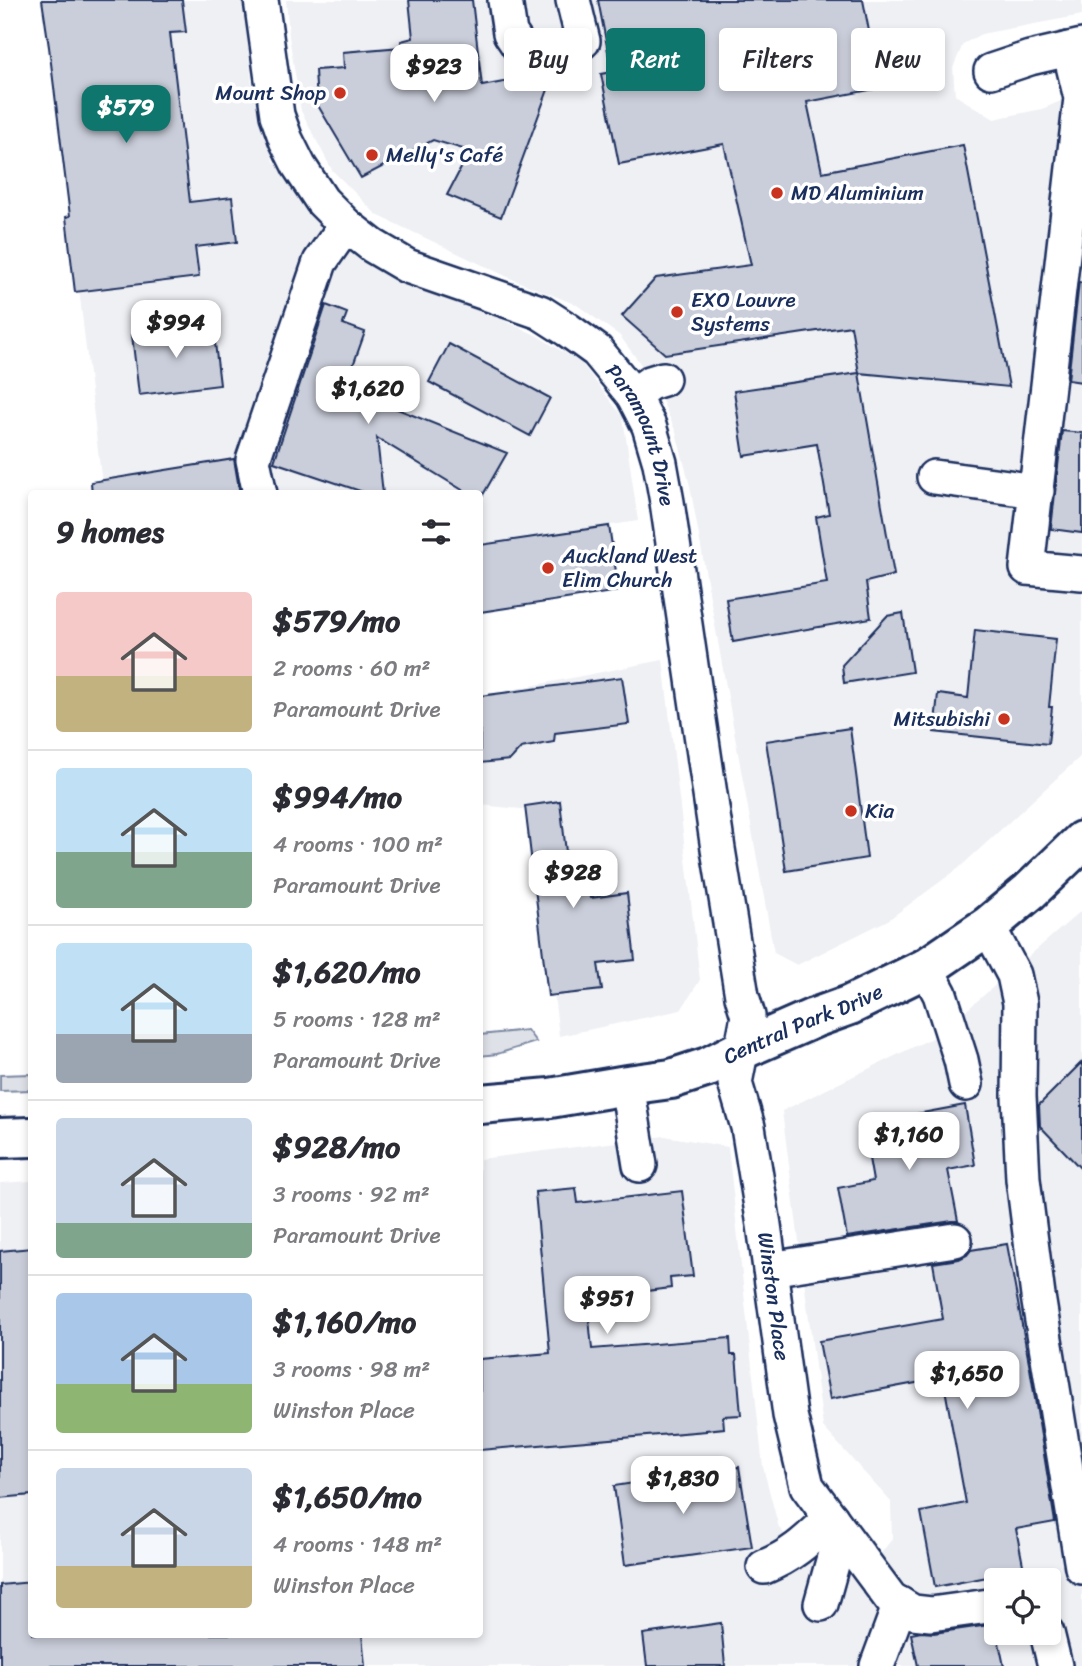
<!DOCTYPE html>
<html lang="en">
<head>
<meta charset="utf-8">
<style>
	body { margin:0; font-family:Sriracha,sans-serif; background:#f7f7f7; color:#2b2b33; height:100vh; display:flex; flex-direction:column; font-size:26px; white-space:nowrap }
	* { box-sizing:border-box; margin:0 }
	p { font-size:23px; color:#7c7c81 }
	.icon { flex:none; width:38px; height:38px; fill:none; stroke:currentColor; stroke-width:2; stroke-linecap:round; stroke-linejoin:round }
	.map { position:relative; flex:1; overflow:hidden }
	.side { position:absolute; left:28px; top:490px; width:455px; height:1148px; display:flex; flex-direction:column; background:#fff; border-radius:7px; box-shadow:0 4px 10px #0003 }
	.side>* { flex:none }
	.banner { position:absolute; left:504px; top:28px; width:472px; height:63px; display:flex; gap:14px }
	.controls { position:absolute; left:984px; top:1568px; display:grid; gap:14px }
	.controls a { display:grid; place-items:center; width:77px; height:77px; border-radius:7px; background:#fff; box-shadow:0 4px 10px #0003; font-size:35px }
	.price { position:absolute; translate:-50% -60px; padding:0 16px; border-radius:14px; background:#fff; color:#222; font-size:23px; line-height:46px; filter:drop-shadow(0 2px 4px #0008) }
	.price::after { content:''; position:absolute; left:50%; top:42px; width:21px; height:16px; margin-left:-10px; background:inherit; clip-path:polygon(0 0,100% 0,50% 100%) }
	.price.active { background:#0f766e; color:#fff }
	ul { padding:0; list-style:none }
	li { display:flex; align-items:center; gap:21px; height:175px; padding:0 28px }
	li+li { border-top:2px solid #e1e1e2 }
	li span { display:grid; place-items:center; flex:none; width:196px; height:140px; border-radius:7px; color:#555 }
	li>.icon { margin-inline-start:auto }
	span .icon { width:84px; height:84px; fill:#fffc; stroke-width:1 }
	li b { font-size:30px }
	h2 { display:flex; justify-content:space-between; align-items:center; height:84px; padding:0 28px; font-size:30px }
	.pill { padding:0 24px; border-radius:7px; background:#fff; box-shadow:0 4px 10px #0003; font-size:24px; line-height:63px }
	.pill.active { background:#0f766e; color:#fff }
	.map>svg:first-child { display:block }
	.built { fill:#eff0f4; fill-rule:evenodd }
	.green { fill:#dee1e7; stroke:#7c88a2; stroke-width:2 }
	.building { fill:#caceda; stroke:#1b2f5e; stroke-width:2 }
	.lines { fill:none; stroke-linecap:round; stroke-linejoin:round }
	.minor-casing { stroke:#1b2f5e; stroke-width:38 }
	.major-casing { stroke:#1b2f5e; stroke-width:44 }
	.minor { stroke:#fff; stroke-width:33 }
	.major { stroke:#fff; stroke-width:38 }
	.poi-dot { fill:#c8321e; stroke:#fff; stroke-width:2.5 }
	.labels { text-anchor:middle; stroke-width:7; stroke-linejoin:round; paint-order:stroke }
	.poi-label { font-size:21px; fill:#1b2f5e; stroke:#fff; text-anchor:start }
	.street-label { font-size:21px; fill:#1b2f5e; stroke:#fff }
</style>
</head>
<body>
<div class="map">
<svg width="1082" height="1666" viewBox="0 0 1082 1666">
	<rect width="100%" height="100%" fill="#fff"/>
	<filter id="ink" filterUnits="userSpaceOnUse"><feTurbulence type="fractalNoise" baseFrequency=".0143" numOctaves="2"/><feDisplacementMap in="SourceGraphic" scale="14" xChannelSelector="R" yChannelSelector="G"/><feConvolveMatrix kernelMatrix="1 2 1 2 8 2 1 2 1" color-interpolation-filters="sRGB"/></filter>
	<g filter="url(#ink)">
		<path class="built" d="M 45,0 L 243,0 L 252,84 L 273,160 L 304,203 L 454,298 L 536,335 L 581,363 L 623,417 L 638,521 L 480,545 L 480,494 L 103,493 Z
			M 286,0 L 1082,0 L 1082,15 L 981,34 L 963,44 L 953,68 L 955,95 L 994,119 L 1042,109 L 1082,92 L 1082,755 L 959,868 L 888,920 L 797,965 L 774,953 L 690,486 L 676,432 L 653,381 L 620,336 L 577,305 L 512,279 L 377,215 L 332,170 L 301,111 L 289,36 Z
			M 663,660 L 700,980 L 681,1010 L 559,1036 L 531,810 L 480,805 L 480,696 Z
			M 1082,910 L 1082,1666 L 0,1666 L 0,1183 L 31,1181 L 32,1634 L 480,1634 L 480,1159 L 665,1136 L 728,1147 L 763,1467 L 779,1528 L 804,1555 L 833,1577 L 864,1575 L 892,1539 L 891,1502 L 823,1427 L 782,1111 L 938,1035 ZM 996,1580 L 1048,1580 L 1048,1633 L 996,1633 Z"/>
		<path class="green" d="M 527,1030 L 536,1042 L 497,1054 L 480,1056 L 480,1035 Z
			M 31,1074 L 31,1090 L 0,1091 L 0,1075 Z"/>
		<path class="building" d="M 42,0 L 182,0 L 186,32 L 170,33 L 190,202 L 232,197 L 237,242 L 195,247 L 199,277 L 75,292 L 66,217 L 70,216 L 49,47 Z
			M 409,0 L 472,0 L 482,86 L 525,78 L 553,76 L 501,217 L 447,195 L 470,151 L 433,140 L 361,178 L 317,104 L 315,70 L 344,68 L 343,52 L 401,47 L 401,41 L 413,38 Z
			M 598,0 L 863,0 L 880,88 L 807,102 L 822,172 L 963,145 L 1009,387 L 859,373 L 851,326 L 665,354 L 622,316 L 656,278 L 751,265 L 724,144 L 619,164 L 601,74 L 612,72 Z
			M 1079,282 L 1082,283 L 1082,382 L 1068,380 Z
			M 326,305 L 347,313 L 343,324 L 365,332 L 345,388 L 507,453 L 480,500 L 480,494 L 469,494 L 377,438 L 383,494 L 369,494 L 274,462 Z
			M 213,326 L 220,385 L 139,395 L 132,335 Z
			M 449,344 L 550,398 L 530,436 L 429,382 Z
			M 859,373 L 894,575 L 866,582 L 871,618 L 733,642 L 726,599 L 827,583 L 816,517 L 829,514 L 817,444 L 744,456 L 734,391 Z
			M 1062,431 L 1082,433 L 1082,533 L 1051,529 Z
			M 234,459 L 240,494 L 92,494 L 91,482 Z
			M 609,526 L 619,591 L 480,612 L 480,545 Z
			M 903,613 L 912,672 L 844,683 L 842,665 L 887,616 Z
			M 975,630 L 1056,639 L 1049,707 L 1052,707 L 1048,744 L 934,732 L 938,694 L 968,698 Z
			M 622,677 L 629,724 L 555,733 L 554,742 L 521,748 L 510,760 L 480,763 L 480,696 Z
			M 850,728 L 867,858 L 786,871 L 766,741 Z
			M 560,801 L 566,852 L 584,850 L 590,898 L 627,893 L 635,960 L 598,964 L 602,990 L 548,996 L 525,806 Z
			M 1082,1062 L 1082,1170 L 1040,1126 L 1039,1105 Z
			M 965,1105 L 975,1165 L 948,1170 L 958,1221 L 952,1221 L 847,1237 L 838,1188 L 873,1181 L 863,1124 Z
			M 576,1188 L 578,1203 L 682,1191 L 693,1276 L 670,1278 L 671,1288 L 587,1298 L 592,1349 L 730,1338 L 731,1355 L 736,1355 L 741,1415 L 723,1416 L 724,1428 L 706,1430 L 706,1431 L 480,1450 L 480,1359 L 550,1353 L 535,1192 Z
			M 1007,1244 L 1030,1368 L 1055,1522 L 1016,1529 L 1024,1570 L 935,1587 L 921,1512 L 966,1503 L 943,1378 L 830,1399 L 819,1341 L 943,1319 L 933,1263 L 959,1259 L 967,1255 L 971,1250 Z
			M 32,1248 L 32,1495 L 0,1498 L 0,1251 Z
			M 739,1467 L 752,1547 L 625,1565 L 614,1486 Z
			M 32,1582 L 32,1634 L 362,1634 L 365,1666 L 0,1666 L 0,1585 Z
			M 721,1623 L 725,1666 L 647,1666 L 643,1634 Z
			M 996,1624 L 996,1633 L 997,1633 L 1004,1666 L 918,1666 L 911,1634 L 921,1632 L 934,1633 Z"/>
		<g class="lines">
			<g class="minor-casing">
				<g id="minor">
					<path id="s1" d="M 261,0 L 277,115 L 286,140 L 299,166 L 322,201 L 346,225 L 373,246 L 407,266 L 540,312 L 568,330 L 597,351 L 633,395 L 649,426 L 660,463 L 667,502 L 718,849 L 742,996 L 748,1016 L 735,1083 L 748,1127 L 764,1225 L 790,1415 L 807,1486 L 891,1599 L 913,1612 L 931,1614 L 996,1605"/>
					<path d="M 505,0 L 510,33 L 528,60 L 565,55 L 583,41 L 573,0"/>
					<path d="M 1069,49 L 1081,98 L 1027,568 L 1082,573"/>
					<path d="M 991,71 L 1030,58 L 1082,46"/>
					<path d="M 633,395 L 650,383 L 663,379"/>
					<path d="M 934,477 L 1037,491"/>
					<path d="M 260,494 L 253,460 L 320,262 L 346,225"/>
					<path d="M 988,926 L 1014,975 L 1020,1003 L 1019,1096 L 1023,1179 L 1038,1296 L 1082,1567"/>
					<path d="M 926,968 L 940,994 L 961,1060 L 966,1084"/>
					<path d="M 627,1085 L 640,1165"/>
					<path d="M 770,1269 L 955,1240"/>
					<path d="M 764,1567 C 794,1555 808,1540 831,1518"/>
					<path d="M 821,1604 L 841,1532"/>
					<path d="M 1047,1633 L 1055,1666"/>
					<path d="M 877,1666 L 900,1604"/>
				</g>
			</g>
			<g class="major-casing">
				<g id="major">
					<path id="s2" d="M 480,1104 L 550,1098 L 627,1085 L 671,1079 L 708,1067 L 741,1050 L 814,1018 L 850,1005 L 926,968 L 988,926 L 1030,891 L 1082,841"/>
					<path d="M 0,1138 L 32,1137"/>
				</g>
			</g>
			<use href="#minor" class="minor"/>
			<use href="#major" class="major"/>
		</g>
	</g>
	<g class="poi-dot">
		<circle cx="340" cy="93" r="7"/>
		<circle cx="372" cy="155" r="7"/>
		<circle cx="777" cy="193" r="7"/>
		<circle cx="677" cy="312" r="7"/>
		<circle cx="548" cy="568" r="7"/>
		<circle cx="1004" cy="719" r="7"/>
		<circle cx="851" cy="811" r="7"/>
	</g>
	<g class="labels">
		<g class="poi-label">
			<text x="326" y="100" text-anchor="end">Mount Shop</text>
			<text x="386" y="162">Melly's Café</text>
			<text x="791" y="200">MD Aluminium</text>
			<text x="691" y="307">EXO Louvre<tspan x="691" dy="24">Systems</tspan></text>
			<text x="562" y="563">Auckland West<tspan x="562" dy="24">Elim Church</tspan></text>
			<text x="990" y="726" text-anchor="end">Mitsubishi</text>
			<text x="865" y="818">Kia</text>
		</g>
		<g class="street-label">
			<text dy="7" stroke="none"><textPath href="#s1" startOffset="628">Paramount Drive</textPath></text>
			<text dy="7" stroke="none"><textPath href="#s2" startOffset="336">Central Park Drive</textPath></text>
			<text dy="7" stroke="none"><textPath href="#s1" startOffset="1507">Winston Place</textPath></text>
		</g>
	</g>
</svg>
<div class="controls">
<a><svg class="icon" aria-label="locate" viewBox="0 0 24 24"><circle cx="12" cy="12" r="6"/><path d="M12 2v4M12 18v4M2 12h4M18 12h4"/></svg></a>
</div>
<b class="price" style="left:434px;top:104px">$923</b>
<b class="price active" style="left:126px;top:145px">$579</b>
<b class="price" style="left:176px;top:360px">$994</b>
<b class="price" style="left:368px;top:426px">$1,620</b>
<b class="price" style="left:573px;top:910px">$928</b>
<b class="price" style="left:909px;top:1172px">$1,160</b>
<b class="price" style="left:607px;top:1336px">$951</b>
<b class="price" style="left:967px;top:1411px">$1,650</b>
<b class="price" style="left:683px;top:1516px">$1,830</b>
<div class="banner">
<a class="pill">Buy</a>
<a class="pill active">Rent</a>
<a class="pill">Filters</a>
<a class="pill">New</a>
</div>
<section class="side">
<h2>9 homes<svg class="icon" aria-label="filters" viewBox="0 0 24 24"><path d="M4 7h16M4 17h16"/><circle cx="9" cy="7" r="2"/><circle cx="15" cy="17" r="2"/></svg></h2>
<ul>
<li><span style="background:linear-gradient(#f6c9c9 60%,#c2b280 0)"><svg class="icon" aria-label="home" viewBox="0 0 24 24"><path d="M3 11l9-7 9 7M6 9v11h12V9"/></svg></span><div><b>$579/mo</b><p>2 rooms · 60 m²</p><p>Paramount Drive</p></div></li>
<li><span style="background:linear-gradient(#bfe0f5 60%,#7fa58c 0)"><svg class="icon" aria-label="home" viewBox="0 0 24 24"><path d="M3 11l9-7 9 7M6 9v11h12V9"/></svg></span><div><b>$994/mo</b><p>4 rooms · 100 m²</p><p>Paramount Drive</p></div></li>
<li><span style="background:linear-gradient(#bfe0f5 65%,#9aa5b1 0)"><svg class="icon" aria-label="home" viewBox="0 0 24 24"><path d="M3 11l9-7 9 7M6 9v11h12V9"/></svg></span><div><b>$1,620/mo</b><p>5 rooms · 128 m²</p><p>Paramount Drive</p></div></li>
<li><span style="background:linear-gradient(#c9d6e8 75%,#7fa58c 0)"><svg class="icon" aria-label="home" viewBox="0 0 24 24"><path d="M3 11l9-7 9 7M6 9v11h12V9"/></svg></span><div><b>$928/mo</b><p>3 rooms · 92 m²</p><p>Paramount Drive</p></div></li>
<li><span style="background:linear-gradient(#a9c7e8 65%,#8fb573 0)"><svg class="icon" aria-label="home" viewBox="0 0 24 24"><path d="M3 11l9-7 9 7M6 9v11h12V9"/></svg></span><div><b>$1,160/mo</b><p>3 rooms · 98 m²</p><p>Winston Place</p></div></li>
<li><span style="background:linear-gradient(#c9d6e8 70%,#c2b280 0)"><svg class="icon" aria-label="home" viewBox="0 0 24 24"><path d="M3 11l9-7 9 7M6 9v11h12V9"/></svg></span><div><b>$1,650/mo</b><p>4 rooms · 148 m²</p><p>Winston Place</p></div></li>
</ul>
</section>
</div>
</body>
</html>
